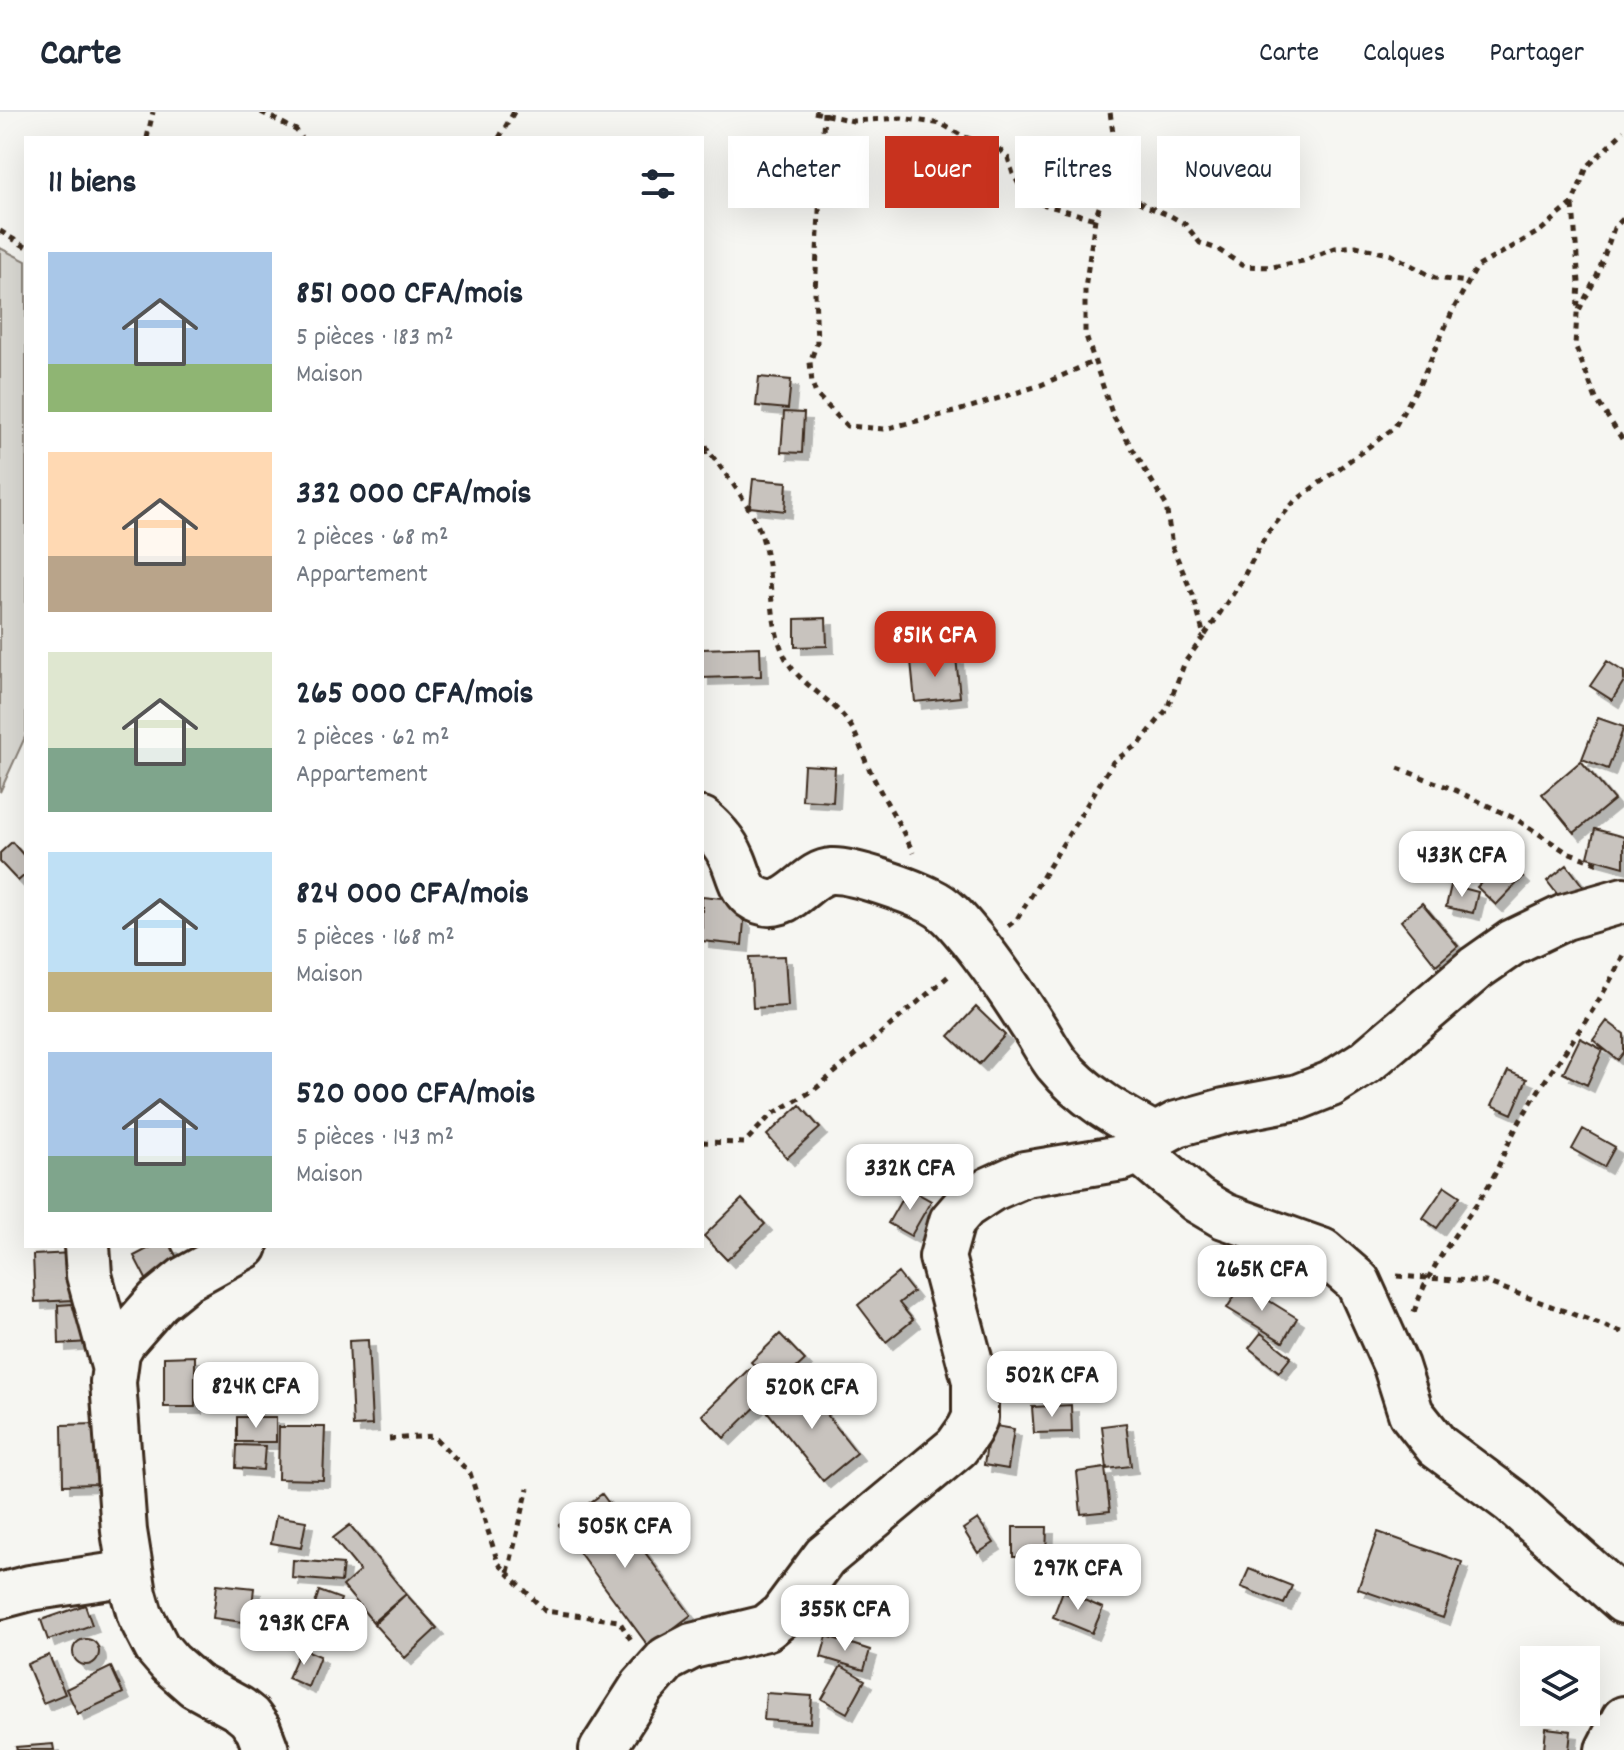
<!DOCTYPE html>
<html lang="fr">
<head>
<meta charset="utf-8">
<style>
	body { margin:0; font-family:Dekko,sans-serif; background:#f2f2f3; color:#1f2937; height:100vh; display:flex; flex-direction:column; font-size:30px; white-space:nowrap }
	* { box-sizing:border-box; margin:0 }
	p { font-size:26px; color:#747a83 }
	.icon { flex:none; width:44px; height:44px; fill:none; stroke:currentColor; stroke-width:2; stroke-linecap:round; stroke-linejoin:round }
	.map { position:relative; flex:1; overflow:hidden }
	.panel { position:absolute; left:24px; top:24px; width:680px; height:1112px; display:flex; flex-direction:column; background:#fff; border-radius:0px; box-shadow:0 8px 32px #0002 }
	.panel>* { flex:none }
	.top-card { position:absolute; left:728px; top:24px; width:760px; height:72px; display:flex; gap:16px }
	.buttons { position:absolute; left:1520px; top:1534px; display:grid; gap:16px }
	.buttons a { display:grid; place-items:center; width:80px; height:80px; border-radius:0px; background:#fff; box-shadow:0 8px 32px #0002; font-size:40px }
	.price { position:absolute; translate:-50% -68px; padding:0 18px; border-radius:16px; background:#fff; color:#222; font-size:26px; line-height:52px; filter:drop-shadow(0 2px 4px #0008) }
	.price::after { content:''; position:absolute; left:50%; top:48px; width:24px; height:18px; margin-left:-12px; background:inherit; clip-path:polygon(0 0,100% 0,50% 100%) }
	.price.active { background:#c8321e; color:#fff }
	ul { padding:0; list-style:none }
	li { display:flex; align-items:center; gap:24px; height:200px; padding:0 24px }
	li span { display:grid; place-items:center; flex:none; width:224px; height:160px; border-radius:0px; color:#555 }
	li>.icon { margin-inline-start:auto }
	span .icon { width:96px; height:96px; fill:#fffc; stroke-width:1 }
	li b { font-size:34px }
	h2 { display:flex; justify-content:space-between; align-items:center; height:96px; padding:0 24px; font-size:34px }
	.pill { padding:0 28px; border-radius:0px; background:#fff; box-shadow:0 8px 32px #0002; font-size:28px; line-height:72px }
	.pill.active { background:#c8321e; color:#fff }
	header { display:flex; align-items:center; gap:48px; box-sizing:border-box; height:112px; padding:0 40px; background:#fff; border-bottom:2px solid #e0e1e3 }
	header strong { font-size:38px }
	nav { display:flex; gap:44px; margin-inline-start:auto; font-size:28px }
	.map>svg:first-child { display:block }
	.green { fill:#dad9d3; stroke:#8a8278; stroke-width:2 }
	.building { fill:#c8c3be; stroke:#3b2a1e; stroke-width:2; filter:url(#shadow) }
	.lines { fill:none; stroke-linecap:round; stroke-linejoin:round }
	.minor-casing { stroke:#3b2a1e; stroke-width:50 }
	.path { stroke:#3b2a1e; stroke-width:5; stroke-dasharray:6 6; stroke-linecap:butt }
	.minor { stroke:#f6f6f2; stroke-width:44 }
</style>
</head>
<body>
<header>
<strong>Carte</strong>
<nav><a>Carte</a><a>Calques</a><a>Partager</a></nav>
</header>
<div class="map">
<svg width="1624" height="1638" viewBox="0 0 1624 1638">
	<defs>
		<filter id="shadow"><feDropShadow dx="7" dy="7" stdDeviation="0" flood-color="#0004"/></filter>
	</defs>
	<rect width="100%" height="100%" fill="#f6f6f2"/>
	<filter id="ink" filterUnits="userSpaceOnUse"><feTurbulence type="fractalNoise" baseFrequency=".0125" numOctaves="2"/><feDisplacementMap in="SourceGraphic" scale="16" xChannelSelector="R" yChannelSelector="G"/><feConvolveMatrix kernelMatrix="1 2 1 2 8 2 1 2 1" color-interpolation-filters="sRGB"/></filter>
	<g filter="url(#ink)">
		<path class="green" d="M 0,136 L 26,149 L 26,623 L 0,680 Z"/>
		<path class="building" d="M 759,265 L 791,268 L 788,297 L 756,294 Z
			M 784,300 L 804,301 L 802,341 L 781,340 Z
			M 753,367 L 787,370 L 785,399 L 750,395 Z
			M 826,506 L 827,534 L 795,535 L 795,507 Z
			M 760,535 L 761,564 L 702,566 L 702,537 Z
			M 956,545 L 960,585 L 915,590 L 911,549 Z
			M 1607,549 L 1624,560 L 1624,569 L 1612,588 L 1590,574 Z
			M 1598,606 L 1624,615 L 1608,657 L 1582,647 Z
			M 1581,649 L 1614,688 L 1574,721 L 1542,682 Z
			M 804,653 L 835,655 L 833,690 L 802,688 Z
			M 1595,717 L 1624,725 L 1624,755 L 1588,745 Z
			M 12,730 L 26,746 L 26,762 L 18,769 L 0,750 L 0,741 Z
			M 1504,747 L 1523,765 L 1496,793 L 1477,775 Z
			M 1567,753 L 1585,777 L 1565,792 L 1547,769 Z
			M 1451,773 L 1478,780 L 1473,801 L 1446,795 Z
			M 702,784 L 722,786 L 744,809 L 742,833 L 702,829 Z
			M 1422,791 L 1458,834 L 1436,853 L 1401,809 Z
			M 785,844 L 788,894 L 753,896 L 750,845 Z
			M 976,895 L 1005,923 L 979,952 L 949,924 Z
			M 1607,909 L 1624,922 L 1624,940 L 1618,948 L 1593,928 Z
			M 1580,926 L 1603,938 L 1587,973 L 1563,961 Z
			M 1508,959 L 1527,967 L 1512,1002 L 1492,993 Z
			M 800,993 L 820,1016 L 787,1046 L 767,1023 Z
			M 1583,1017 L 1615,1035 L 1604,1055 L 1572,1037 Z
			M 1445,1074 L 1460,1084 L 1437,1116 L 1423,1106 Z
			M 908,1076 L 931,1089 L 911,1124 L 888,1111 Z
			M 742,1087 L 765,1112 L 727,1148 L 704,1124 Z
			M 153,1134 L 171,1134 L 180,1152 L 147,1169 L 134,1144 Z
			M 72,1141 L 74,1188 L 35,1190 L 33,1143 Z
			M 898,1161 L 913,1180 L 899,1191 L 913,1208 L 886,1230 L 858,1193 Z
			M 1242,1172 L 1297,1206 L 1283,1230 L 1227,1196 Z
			M 87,1191 L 89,1230 L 59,1232 L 58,1193 Z
			M 1261,1221 L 1291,1245 L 1279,1260 L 1249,1236 Z
			M 780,1222 L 805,1248 L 775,1276 L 751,1250 Z
			M 368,1228 L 372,1313 L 353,1314 L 349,1229 Z
			M 195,1244 L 195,1295 L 164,1295 L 164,1245 Z
			M 750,1256 L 772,1279 L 724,1326 L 702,1303 Z
			M 801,1270 L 857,1341 L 823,1369 L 766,1298 Z
			M 1071,1293 L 1072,1320 L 1034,1321 L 1032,1295 Z
			M 237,1305 L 276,1305 L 276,1330 L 237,1330 Z
			M 1126,1311 L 1131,1354 L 1107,1357 L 1102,1314 Z
			M 96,1312 L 97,1372 L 63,1373 L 62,1313 Z
			M 990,1313 L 1014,1317 L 1008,1357 L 984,1353 Z
			M 279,1315 L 325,1315 L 323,1368 L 278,1367 Z
			M 237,1333 L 265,1334 L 263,1358 L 236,1356 Z
			M 1105,1356 L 1110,1399 L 1081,1402 L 1077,1360 Z
			M 602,1382 L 691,1503 L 649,1535 L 559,1413 Z
			M 276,1404 L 306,1409 L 301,1436 L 271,1431 Z
			M 978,1407 L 994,1431 L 978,1441 L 963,1417 Z
			M 350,1413 L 406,1482 L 373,1510 L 343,1474 L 360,1459 L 333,1426 Z
			M 1013,1415 L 1047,1415 L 1046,1445 L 1013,1445 Z
			M 1378,1420 L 1462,1450 L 1443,1506 L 1358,1477 Z
			M 293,1448 L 343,1452 L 341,1470 L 292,1466 Z
			M 1249,1457 L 1292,1474 L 1284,1492 L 1241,1475 Z
			M 217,1472 L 254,1476 L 250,1511 L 213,1506 Z
			M 319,1479 L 341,1487 L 331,1515 L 310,1508 Z
			M 1063,1479 L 1103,1496 L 1092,1521 L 1053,1505 Z
			M 406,1482 L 437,1516 L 405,1546 L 374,1512 Z
			M 85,1493 L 92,1513 L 48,1528 L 41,1508 Z
			M 827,1524 L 870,1538 L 864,1558 L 821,1545 Z
			M73 1540a13 13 0 1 1 26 0a13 13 0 1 1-26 0Z
			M 301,1536 L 320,1544 L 308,1575 L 288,1566 Z
			M 49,1543 L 65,1582 L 43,1591 L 27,1552 Z
			M 841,1554 L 865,1568 L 847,1601 L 822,1587 Z
			M 111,1555 L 123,1581 L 78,1602 L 66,1577 Z
			M 766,1581 L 812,1584 L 810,1611 L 764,1608 Z
			M 1546,1616 L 1571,1619 L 1569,1638 L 1544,1638 Z
			M 53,1632 L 54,1638 L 17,1638 L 16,1635 Z"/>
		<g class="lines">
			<g class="minor-casing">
				<path id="minor" d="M 702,708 C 715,719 725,730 732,746 C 738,758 740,775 751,784 C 786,809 804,760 832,759 C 853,758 911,779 931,789 C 948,797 959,812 971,826 C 993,853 1012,881 1031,911 C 1040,924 1047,939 1057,952 C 1083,984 1119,1004 1155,1024
					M 1139,1039 L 1197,1088 L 1224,1104 L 1322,1139 L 1358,1170 L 1396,1254 L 1411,1301 L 1437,1334 L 1511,1389 L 1624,1489
					M 87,1134 L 89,1163 L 114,1254
					M 245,1134 L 185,1167 L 158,1189 L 124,1228 L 117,1240 L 113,1270 L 124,1419 L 134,1482 L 140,1503 L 157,1536 L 170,1551 L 195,1573 L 239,1597 L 249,1605 L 258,1617 L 266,1638
					M 0,1484 L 30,1476 L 130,1461
					M 602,1638 L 643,1574 L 667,1547 L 692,1534 L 766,1516 L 782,1503 L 825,1445 L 957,1335 L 969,1318 L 975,1306 L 975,1269 L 942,1145 L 952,1109 L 965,1094 L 991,1077 L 1025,1062 L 1122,1046 L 1139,1039 L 1155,1024 L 1177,1012 L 1224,999 L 1298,985 L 1331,972 L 1367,949 L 1476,856 L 1513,830 L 1565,805 L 1624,788
					M 1608,1638 L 1624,1607"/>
			</g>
			<path class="path" d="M 261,0 L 296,18 L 302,26
				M 814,0 L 853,9 L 901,6 L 942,12 L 964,25 L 997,35 L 1008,46 L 1013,62 L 1024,81 L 1042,92 L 1095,107
				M 824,0 L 815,180 L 817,231 L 810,250 L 812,271 L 816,282 L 847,314 L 884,317 L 958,299 L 1041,273 L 1095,249
				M 147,26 L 153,0
				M 499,26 L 514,0
				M 1106,75 L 1125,80 L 1146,94 L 1171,104 L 1185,112 L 1200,131 L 1217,137 L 1244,154 L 1272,155 L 1303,149 L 1335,136 L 1356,134 L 1392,143 L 1435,166 L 1468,170
				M 1573,93 L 1579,171 L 1575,233 L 1596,287 L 1624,330
				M 0,119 L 26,135
				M 1579,198 L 1597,164 L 1614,116 L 1624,106
				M 702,322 L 708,339
				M 702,341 L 708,339 C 728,364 757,402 764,432 C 774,470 768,510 785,545 C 798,572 830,585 848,610 C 858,623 861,640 868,654 C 881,684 900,710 913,741
				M 1205,523 L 1239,473 L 1267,421 L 1295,389 L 1394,316 L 1420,271 L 1453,198 L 1477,155 L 1540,119 L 1572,92 L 1587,55 L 1624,19
				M 1398,656 L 1455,678 L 1516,707 L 1565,739 L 1601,753
				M 1008,814 L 1017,807 L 1113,650 L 1141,630 L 1167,597 L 1185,550 L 1204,524 L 1193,483 L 1172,434 L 1166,393 L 1113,304 L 1085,221 L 1085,177 L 1095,107 L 1106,75 L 1113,21 L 1110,0
				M 702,1030 L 744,1031 L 771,1003 L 814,978 L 951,862
				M 1397,1164 L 1486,1170 L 1624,1221
				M 1414,1200 C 1429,1154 1459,1119 1485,1079 C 1498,1060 1504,1038 1515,1018 C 1548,957 1595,905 1624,841
				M 389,1327 L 433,1324 L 470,1361 L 498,1451 L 545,1499 L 619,1509 L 631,1528
				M 508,1460 L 528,1376"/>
			<use href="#minor" class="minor"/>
		</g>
	</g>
</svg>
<div class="buttons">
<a><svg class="icon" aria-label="layers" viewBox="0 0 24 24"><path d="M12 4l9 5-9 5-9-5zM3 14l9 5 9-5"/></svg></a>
</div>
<b class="price active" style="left:935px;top:567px">851K CFA</b>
<b class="price" style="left:1462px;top:787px">433K CFA</b>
<b class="price" style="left:910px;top:1100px">332K CFA</b>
<b class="price" style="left:1262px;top:1201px">265K CFA</b>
<b class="price" style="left:1052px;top:1307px">502K CFA</b>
<b class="price" style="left:256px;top:1318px">824K CFA</b>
<b class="price" style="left:812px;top:1319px">520K CFA</b>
<b class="price" style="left:625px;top:1458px">505K CFA</b>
<b class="price" style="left:1078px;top:1500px">297K CFA</b>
<b class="price" style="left:845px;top:1541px">355K CFA</b>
<b class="price" style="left:304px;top:1555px">293K CFA</b>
<div class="top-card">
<a class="pill">Acheter</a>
<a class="pill active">Louer</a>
<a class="pill">Filtres</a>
<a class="pill">Nouveau</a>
</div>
<section class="panel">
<h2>11 biens<svg class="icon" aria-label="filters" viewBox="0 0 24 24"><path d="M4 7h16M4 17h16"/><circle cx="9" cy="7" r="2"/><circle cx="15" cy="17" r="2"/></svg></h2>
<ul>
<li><span style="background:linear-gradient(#a9c7e8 70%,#8fb573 0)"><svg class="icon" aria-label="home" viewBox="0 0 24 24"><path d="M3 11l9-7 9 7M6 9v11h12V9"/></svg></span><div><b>851 000 CFA/mois</b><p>5 pièces · 183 m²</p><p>Maison</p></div></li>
<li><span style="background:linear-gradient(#ffd9b3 65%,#b9a48a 0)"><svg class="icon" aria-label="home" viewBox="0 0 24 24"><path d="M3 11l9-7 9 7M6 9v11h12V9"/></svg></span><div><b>332 000 CFA/mois</b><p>2 pièces · 68 m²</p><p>Appartement</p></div></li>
<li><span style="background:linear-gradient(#dfe7d0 60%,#7fa58c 0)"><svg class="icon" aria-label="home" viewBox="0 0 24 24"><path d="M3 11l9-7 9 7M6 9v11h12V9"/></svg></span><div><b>265 000 CFA/mois</b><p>2 pièces · 62 m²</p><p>Appartement</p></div></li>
<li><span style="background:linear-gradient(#bfe0f5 75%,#c2b280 0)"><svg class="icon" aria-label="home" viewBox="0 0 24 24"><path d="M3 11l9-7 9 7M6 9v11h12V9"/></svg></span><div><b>824 000 CFA/mois</b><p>5 pièces · 168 m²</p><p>Maison</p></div></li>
<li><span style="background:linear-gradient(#a9c7e8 65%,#7fa58c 0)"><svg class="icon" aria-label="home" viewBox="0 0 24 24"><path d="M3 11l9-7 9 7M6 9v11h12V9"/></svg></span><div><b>520 000 CFA/mois</b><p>5 pièces · 143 m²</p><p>Maison</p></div></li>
</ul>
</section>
</div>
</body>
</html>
